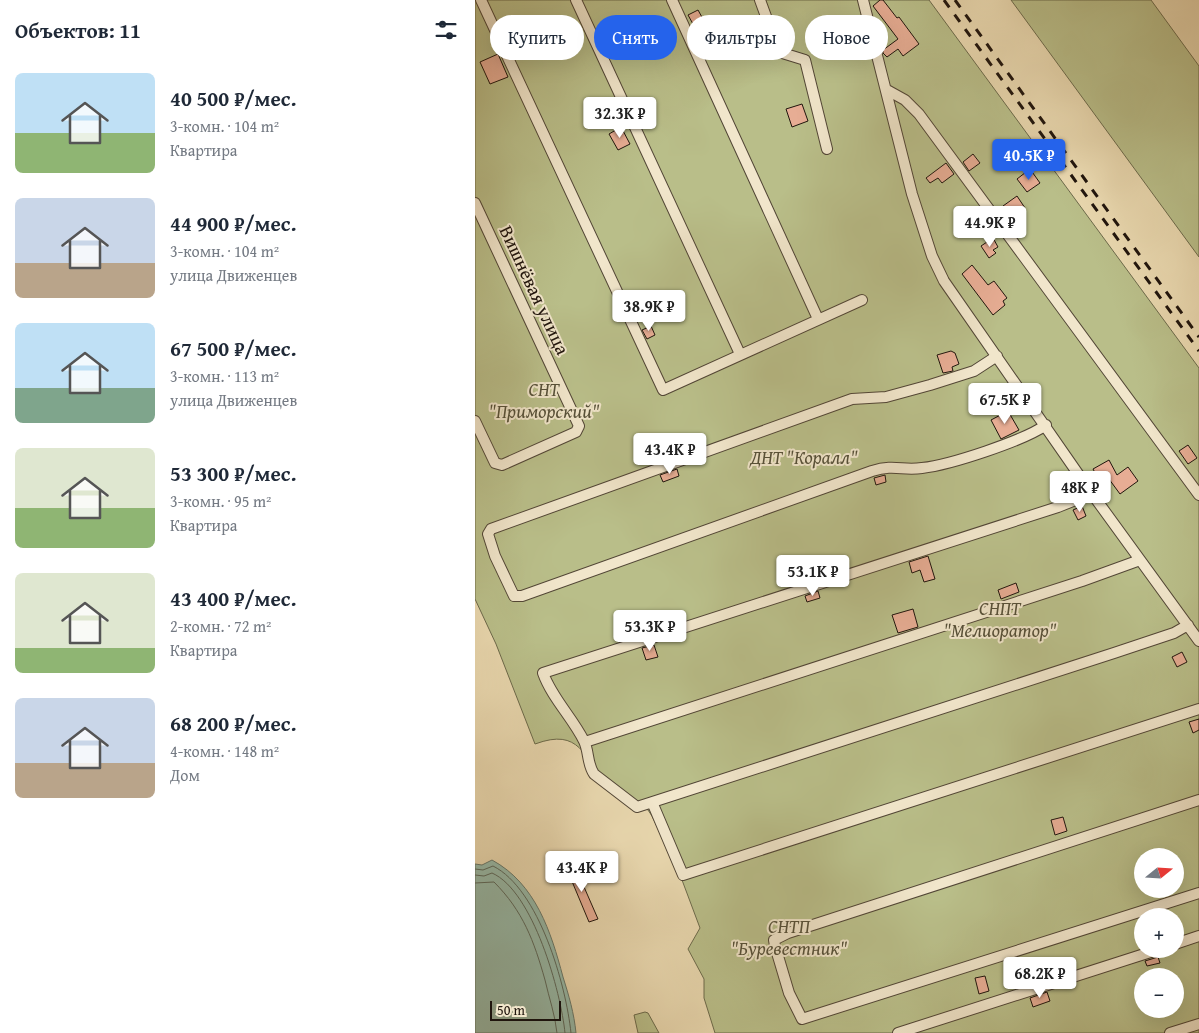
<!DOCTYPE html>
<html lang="ru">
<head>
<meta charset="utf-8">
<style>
	body { margin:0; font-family:"Gentium Book Plus",serif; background:#f6f6f7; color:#1f2937; height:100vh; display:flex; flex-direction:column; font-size:19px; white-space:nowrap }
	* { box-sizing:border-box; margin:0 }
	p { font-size:16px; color:#747a83 }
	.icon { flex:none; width:28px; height:28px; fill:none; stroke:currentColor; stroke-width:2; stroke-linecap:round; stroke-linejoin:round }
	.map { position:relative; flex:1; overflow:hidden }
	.panel { display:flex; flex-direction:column; background:#fff; width:475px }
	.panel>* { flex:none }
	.guide { position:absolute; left:15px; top:15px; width:475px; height:45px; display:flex; gap:10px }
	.needle { width:32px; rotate:72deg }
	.fabs { position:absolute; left:659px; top:848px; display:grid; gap:10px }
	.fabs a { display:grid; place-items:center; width:50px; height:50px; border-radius:50%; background:#fff; box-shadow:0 5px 20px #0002; font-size:25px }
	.scale { position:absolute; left:15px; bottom:12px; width:71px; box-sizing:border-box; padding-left:5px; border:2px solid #20150d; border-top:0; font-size:14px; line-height:18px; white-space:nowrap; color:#20150d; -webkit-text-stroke:4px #f1e6cb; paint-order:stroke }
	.price { position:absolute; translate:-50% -42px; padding:0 11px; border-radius:5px; background:#fff; color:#222; font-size:16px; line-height:32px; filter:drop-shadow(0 1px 2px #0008) }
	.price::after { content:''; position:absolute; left:50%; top:30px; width:15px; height:11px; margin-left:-8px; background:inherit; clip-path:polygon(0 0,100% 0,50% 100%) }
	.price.selected { background:#2563eb; color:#fff }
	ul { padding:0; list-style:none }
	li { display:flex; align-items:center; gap:15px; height:125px; padding:0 15px }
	li span { display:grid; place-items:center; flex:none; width:140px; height:100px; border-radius:8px; color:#555 }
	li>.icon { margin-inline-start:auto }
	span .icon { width:60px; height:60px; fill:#fffc; stroke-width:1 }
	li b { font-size:21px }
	h2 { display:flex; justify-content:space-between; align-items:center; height:60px; padding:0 15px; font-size:21px }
	.chip { padding:0 18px; border-radius:22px; background:#fff; box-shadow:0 5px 20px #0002; font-size:18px; line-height:45px }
	.chip.selected { background:#2563eb; color:#fff }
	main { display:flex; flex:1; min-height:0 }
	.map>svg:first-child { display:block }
	.green { fill:#b9be89; stroke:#6c6a4b; fill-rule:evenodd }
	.water { fill:#97baa9; stroke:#67786b }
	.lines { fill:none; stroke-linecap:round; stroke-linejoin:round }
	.shore { stroke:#5c685b; stroke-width:1 }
	.building { fill:#e7ad94; stroke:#20150d }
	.minor-casing { stroke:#524636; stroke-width:12 }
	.minor { stroke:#f1e6cb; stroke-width:10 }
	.rail { stroke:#20150d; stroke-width:3; stroke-dasharray:9 9; stroke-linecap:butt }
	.labels { text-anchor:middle; stroke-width:4; stroke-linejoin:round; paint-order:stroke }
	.street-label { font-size:19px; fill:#20150d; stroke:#f1e6cb }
	.park-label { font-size:19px; font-style:italic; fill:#565038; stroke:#f1e6cb }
</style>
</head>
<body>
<main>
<section class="panel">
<h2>Объектов: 11<svg class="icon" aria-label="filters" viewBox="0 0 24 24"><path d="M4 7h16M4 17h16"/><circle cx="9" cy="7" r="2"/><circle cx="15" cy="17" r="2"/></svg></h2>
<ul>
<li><span style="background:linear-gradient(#bfe0f5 60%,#8fb573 0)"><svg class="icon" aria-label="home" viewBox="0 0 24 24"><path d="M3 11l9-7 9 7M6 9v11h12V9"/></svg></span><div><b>40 500 ₽/мес.</b><p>3-комн. · 104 m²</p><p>Квартира</p></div></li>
<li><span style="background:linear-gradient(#c9d6e8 65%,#b9a48a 0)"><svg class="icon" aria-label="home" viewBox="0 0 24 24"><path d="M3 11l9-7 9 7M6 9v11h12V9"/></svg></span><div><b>44 900 ₽/мес.</b><p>3-комн. · 104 m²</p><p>улица Движенцев</p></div></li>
<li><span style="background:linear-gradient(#bfe0f5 65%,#7fa58c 0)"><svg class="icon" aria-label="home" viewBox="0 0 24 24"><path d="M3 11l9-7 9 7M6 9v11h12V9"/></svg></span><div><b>67 500 ₽/мес.</b><p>3-комн. · 113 m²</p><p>улица Движенцев</p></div></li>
<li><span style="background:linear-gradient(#dfe7d0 60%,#8fb573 0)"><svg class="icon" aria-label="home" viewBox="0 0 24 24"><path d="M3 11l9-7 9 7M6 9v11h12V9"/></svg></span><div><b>53 300 ₽/мес.</b><p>3-комн. · 95 m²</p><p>Квартира</p></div></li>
<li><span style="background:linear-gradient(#dfe7d0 75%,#8fb573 0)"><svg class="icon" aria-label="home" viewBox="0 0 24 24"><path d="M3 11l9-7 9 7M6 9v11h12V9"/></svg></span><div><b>43 400 ₽/мес.</b><p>2-комн. · 72 m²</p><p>Квартира</p></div></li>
<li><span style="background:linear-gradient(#c9d6e8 65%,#b9a48a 0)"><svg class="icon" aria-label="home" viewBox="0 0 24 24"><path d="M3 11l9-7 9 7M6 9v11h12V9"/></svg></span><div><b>68 200 ₽/мес.</b><p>4-комн. · 148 m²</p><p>Дом</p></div></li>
</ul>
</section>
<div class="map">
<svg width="724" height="1033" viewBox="0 0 724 1033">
	<rect width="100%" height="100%" fill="#e9d8af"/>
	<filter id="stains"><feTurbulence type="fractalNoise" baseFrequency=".004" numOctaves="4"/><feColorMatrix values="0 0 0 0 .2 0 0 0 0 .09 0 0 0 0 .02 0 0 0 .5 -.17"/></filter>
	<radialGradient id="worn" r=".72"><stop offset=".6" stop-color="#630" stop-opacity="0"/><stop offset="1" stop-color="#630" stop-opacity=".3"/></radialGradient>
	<path class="green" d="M 0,0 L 454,0 L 724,368 L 724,1033 L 240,1033 L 229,998 L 229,979 L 213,949 L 225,928 L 207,880 L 177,816 L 173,810 C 161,801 146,793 135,783 C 107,758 106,727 60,744 L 21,644 L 0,599 ZM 668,856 L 700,856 L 700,889 L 668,889 ZM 668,916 L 700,916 L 700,949 L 668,949 ZM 668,976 L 700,976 L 700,1009 L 668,1009 Z
		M 536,0 L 676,0 L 724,66 L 724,257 Z
		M 170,1012 L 173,1013 L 184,1033 L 163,1033 L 159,1015 Z"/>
	<path class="water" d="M 17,860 C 61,884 76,932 88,977 C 94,996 99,1013 101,1033 L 0,1033 L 0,864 L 7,865 Z"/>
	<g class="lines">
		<path class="shore" d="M 0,869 L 8,870 L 18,866 C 64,889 91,985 96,1033
			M 0,875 L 9,876 L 17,873 C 58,891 86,992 90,1033
			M 0,883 L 19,882 C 48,911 59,941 70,980 C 74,998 80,1014 82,1033"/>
	</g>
	<path class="building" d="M 405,0 L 408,0 L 422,18 L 424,17 L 444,44 L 428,56 L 423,49 L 412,57 L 408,53 L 408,50 L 423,39 L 398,6 Z
		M 223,10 L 228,19 L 218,24 L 213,15 Z
		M 23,54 L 33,77 L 15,84 L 5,62 Z
		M 327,104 L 333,121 L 317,127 L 311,109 Z
		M 146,127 L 155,144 L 143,150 L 134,134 Z
		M 498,154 L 505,163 L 494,171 L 488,162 Z
		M 471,163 L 479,174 L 467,183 L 463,178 L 455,183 L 451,178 Z
		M 555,169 L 565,183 L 552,192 L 542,179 Z
		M 542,196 L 550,208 L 536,218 L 528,206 Z
		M 518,238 L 523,247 L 518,250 L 521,253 L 514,258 L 506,246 Z
		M 497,265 L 513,285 L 519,281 L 532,298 L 528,301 L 530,305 L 518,315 L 487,274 Z
		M 176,326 L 180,335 L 172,339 L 167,330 Z
		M 476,351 L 480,353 L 484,364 L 477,367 L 478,371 L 468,373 L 462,355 Z
		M 533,411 L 544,430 L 526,439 L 516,420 Z
		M 713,445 L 722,458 L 713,464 L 704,451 Z
		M 634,460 L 642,475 L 653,467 L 663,481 L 645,494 L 631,475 L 624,480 L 618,469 Z
		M 202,469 L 204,476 L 188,482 L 185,475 Z
		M 410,475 L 411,482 L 401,485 L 399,478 Z
		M 607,506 L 611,516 L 603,520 L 598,510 Z
		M 453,556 L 460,579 L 449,582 L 445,570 L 437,573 L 434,562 Z
		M 541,583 L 544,592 L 526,599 L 523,590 Z
		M 343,591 L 345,598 L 332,602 L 330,596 Z
		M 438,609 L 443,627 L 423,633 L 417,615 Z
		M 179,645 L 183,657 L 171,660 L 167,648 Z
		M 707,652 L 712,662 L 702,667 L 697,657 Z
		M 724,719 L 724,730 L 718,733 L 714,722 Z
		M 588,817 L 592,831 L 580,835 L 576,820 Z
		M 99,864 L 123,919 L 114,922 L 91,867 Z
		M 683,957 L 685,963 L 672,966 L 670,961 Z
		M 510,976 L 514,991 L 504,994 L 500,978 Z
		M 572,992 L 575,1001 L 558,1007 L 555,998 Z"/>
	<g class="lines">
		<g class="minor-casing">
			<path id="minor" d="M 6,0 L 188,390 L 387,300
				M 101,0 L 265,354
				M 197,0 L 343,319
				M 285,0 L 304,52 L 330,60 L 352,149
				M 388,0 L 437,194 L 457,256 L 469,281 L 615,491 L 724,641
				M 412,90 L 430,100 L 444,114 L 724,495
				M 0,203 L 104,426 L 101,432 L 27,465 L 20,463 L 0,421
				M 522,356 L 499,371 L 455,385 L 411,397 L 377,399 L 16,529 L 13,534 L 20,556 L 39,596 L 47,596 L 397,471 C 420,464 427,471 447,468 C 475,465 548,441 571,425
				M 615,491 L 603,499 L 583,507 L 68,673 C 77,698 97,717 109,741 C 114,751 112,764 119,774 L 162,807 L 639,653 L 699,633 L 713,625
				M 110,742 L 607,581 L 665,560
				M 724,800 L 313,933 L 299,940 L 300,946 L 314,993 L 327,1019 L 724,893
				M 177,802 L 208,875 L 724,709
				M 700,944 L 724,936
				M 423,1033 L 685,949
				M 695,1033 L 724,1024"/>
		</g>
		<use href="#minor" class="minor"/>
		<path class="rail" d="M 469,0 L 724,351
			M 480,0 L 724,337"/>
	</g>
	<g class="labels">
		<g class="street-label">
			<text transform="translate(60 290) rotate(65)" y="7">Вишнёвая улица</text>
		</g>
		<g class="park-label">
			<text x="69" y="396">СНТ<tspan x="69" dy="22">"Приморский"</tspan></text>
			<text x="329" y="464">ДНТ "Коралл"</text>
			<text x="525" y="615">СНПТ<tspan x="525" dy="22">"Мелиоратор"</tspan></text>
			<text x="314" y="933">СНТП<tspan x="314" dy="22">"Буревестник"</tspan></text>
		</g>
	</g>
	<rect width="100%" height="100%" filter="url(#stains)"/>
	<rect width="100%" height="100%" fill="url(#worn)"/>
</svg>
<div class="fabs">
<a><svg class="needle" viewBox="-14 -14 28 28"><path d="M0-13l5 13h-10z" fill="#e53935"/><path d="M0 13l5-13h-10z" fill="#747a83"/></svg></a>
<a>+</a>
<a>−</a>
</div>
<div class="scale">50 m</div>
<b class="price" style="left:145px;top:139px">32.3K ₽</b>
<b class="price selected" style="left:554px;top:181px">40.5K ₽</b>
<b class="price" style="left:515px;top:248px">44.9K ₽</b>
<b class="price" style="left:174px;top:332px">38.9K ₽</b>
<b class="price" style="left:530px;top:425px">67.5K ₽</b>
<b class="price" style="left:195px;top:475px">43.4K ₽</b>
<b class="price" style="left:605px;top:513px">48K ₽</b>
<b class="price" style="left:338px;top:597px">53.1K ₽</b>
<b class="price" style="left:175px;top:652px">53.3K ₽</b>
<b class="price" style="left:107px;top:893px">43.4K ₽</b>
<b class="price" style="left:565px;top:999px">68.2K ₽</b>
<div class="guide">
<a class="chip">Купить</a>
<a class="chip selected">Снять</a>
<a class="chip">Фильтры</a>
<a class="chip">Новое</a>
</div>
</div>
</main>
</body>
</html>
